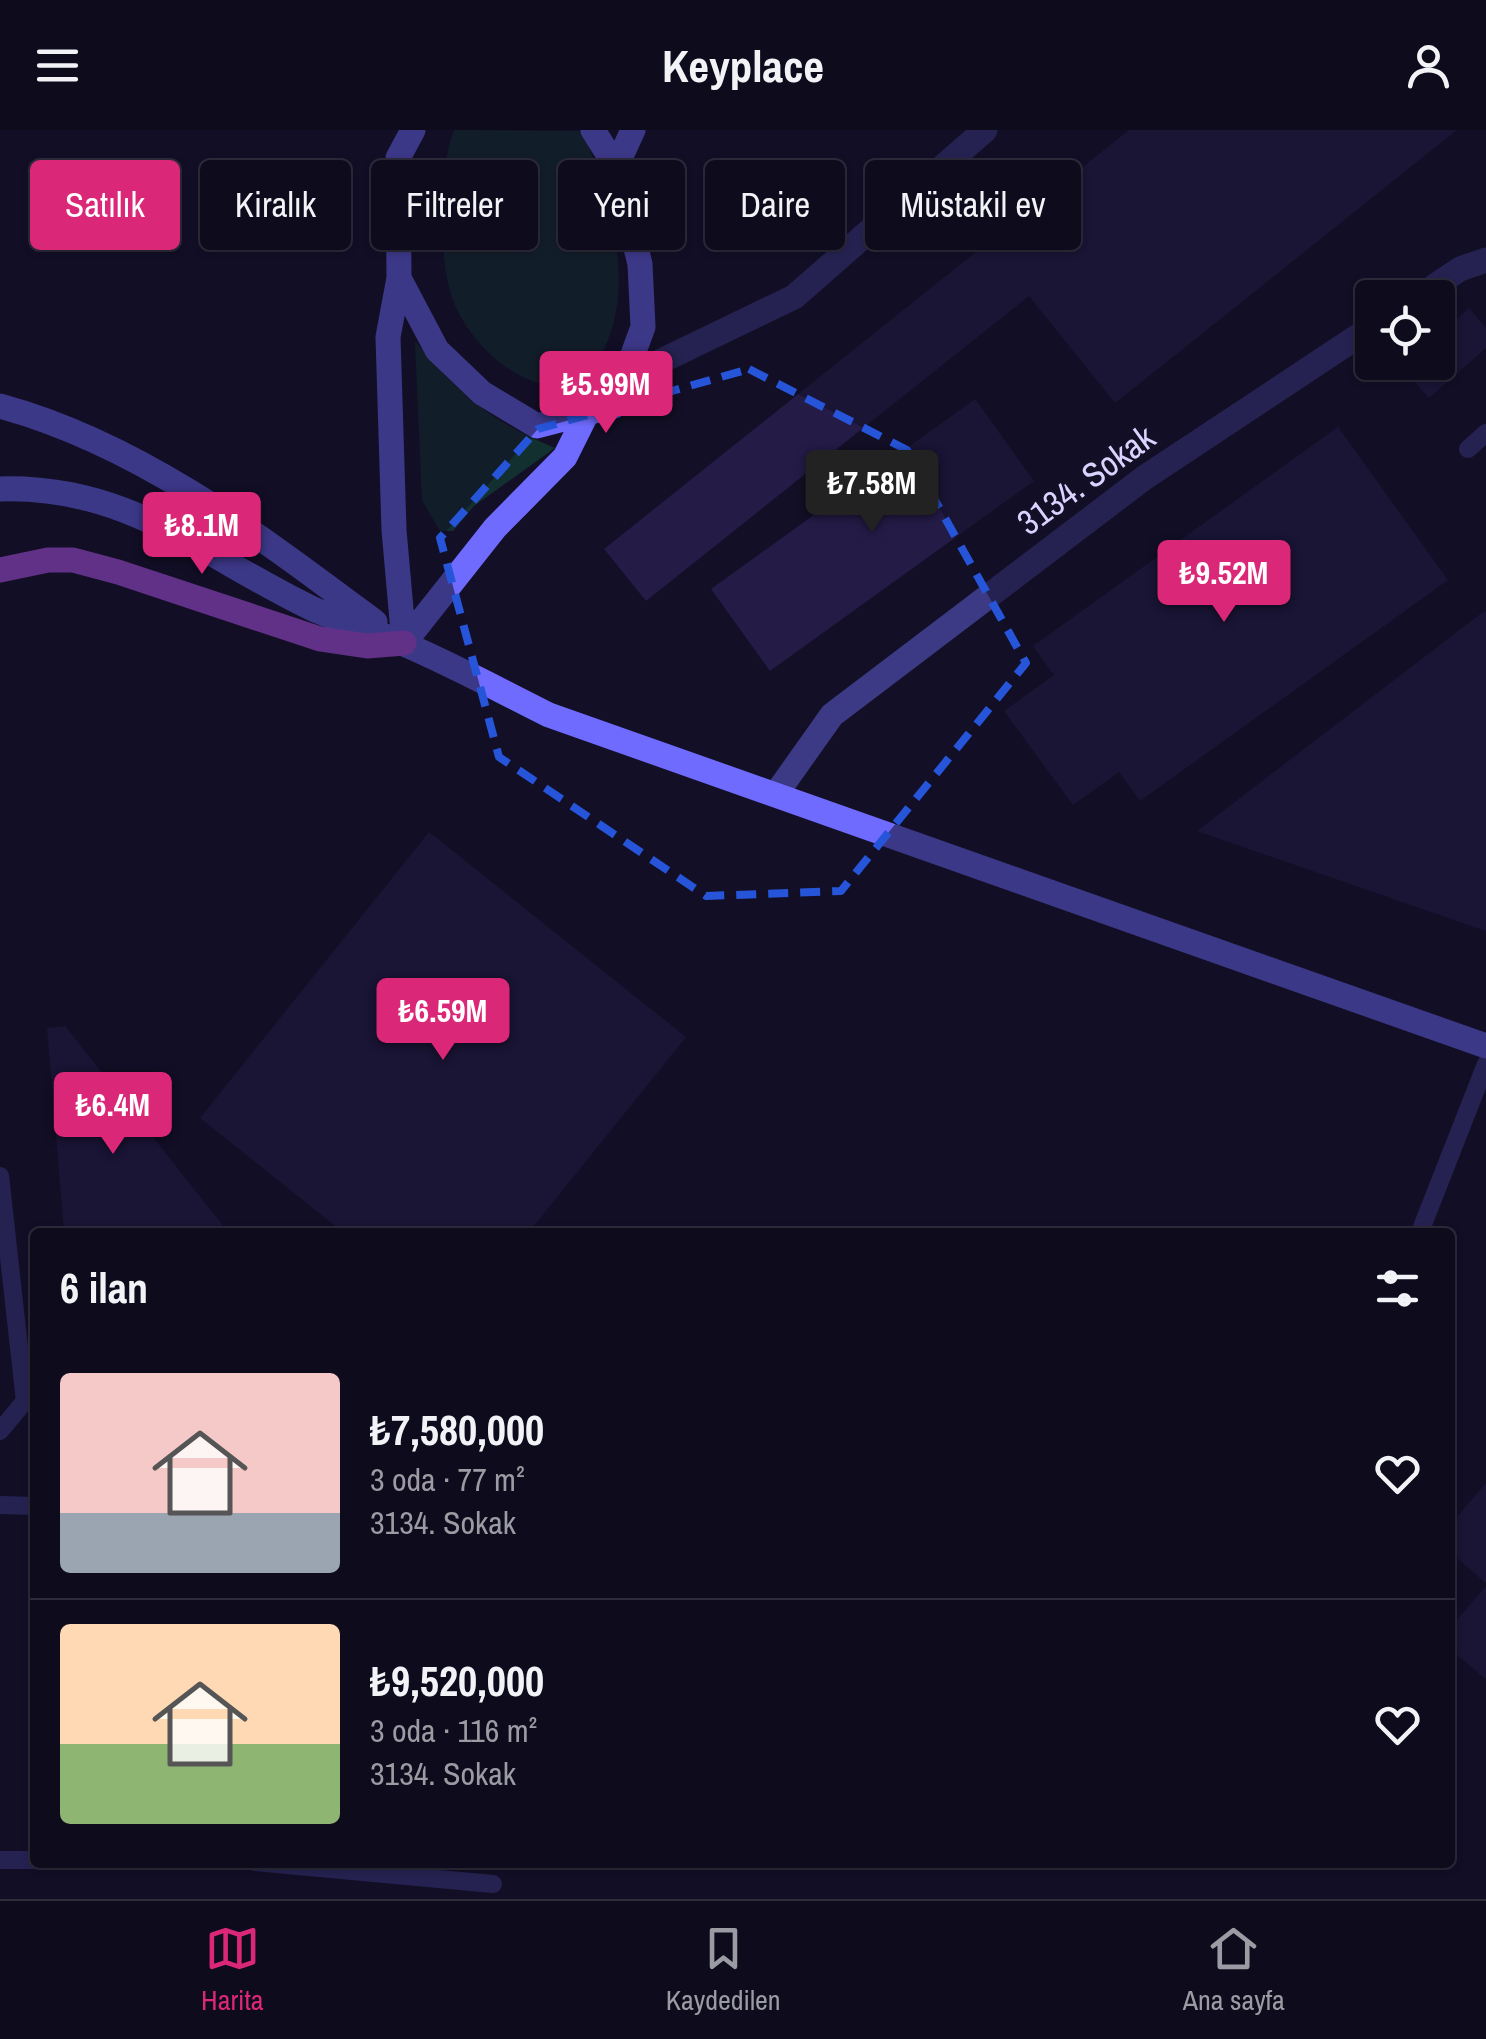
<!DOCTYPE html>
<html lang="tr">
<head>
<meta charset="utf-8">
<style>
	body { margin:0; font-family:"Archivo Narrow",sans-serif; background:#1c1929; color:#f1f3f6; height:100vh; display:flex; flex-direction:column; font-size:38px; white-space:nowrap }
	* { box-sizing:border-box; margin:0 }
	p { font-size:32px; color:#9b9ba3 }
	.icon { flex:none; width:55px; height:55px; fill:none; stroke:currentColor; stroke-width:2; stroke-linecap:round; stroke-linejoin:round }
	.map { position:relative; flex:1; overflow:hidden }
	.panel { position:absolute; left:30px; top:1098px; width:1425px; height:640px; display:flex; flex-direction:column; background:#0e0b1c; border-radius:10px; box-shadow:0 2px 8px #0004,0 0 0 2px #2e2b3b }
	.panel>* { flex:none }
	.top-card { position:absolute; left:30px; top:30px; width:1428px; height:90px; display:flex; gap:20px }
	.buttons { position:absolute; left:1355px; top:150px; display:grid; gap:20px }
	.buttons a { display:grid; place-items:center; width:100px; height:100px; border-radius:10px; background:#0e0b1c; box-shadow:0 2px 8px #0004,0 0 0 2px #2e2b3b; font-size:50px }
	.price { position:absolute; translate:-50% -85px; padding:0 22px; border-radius:10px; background:#db2777; color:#fff; font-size:32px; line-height:65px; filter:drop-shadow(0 2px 5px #0008) }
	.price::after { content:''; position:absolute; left:50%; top:60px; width:30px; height:22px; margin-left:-15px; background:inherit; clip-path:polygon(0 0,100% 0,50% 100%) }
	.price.selected { background:#222; color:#fff }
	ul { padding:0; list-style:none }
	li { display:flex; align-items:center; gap:30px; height:250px; padding:0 30px }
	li+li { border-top:2px solid #2e2b3b }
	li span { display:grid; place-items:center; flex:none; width:280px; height:200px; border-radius:10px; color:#555 }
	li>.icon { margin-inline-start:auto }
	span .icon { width:120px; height:120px; fill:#fffc; stroke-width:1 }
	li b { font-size:42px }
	h2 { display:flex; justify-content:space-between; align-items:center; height:120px; padding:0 30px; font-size:42px }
	.chip { padding:0 35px; border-radius:10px; background:#0e0b1c; box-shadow:0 2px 8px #0004,0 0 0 2px #2e2b3b; font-size:35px; line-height:90px }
	.chip.selected { background:#db2777; color:#fff }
	header { display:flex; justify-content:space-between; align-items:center; height:130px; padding:0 30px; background:#0e0b1c; font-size:45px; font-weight:800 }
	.menu { display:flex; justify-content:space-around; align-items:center; height:140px; border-top:2px solid #2e2b3b; background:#0e0b1c; font-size:28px; color:#9b9ba3 }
	.menu a { display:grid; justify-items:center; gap:5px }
	.menu .selected { color:#db2777 }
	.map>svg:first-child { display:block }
	.green { fill:#12302f }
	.building { fill:#241b47 }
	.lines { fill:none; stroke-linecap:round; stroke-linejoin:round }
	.lane { stroke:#3d3a85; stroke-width:18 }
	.street { stroke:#3d3a85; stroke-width:25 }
	.secondary { stroke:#6f6bff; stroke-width:25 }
	.primary { stroke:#c25bff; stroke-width:25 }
	.marked { fill:none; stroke:#2655da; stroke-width:8; stroke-dasharray:20 12; stroke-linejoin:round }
	.labels { text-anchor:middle; stroke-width:8; stroke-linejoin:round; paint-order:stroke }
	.street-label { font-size:35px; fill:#d9d4ff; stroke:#130f26 }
</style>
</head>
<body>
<header><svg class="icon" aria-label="menu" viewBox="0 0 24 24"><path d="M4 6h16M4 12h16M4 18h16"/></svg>Keyplace<svg class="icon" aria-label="person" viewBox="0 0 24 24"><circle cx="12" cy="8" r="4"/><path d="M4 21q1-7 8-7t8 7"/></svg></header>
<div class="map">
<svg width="1486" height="1769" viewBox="0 0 1486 1769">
	<rect width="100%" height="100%" fill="#130f26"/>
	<path class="green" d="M 454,0 L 582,1 C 616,78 648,196 572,260 C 555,261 537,253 521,246 C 491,231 463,199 452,167 C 438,127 439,38 454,0 Z
		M 415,211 C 457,263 493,293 555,318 L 474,376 L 453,401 L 440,401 L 422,370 Z"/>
	<path class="building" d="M 1129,0 L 1457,0 L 1115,273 L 1029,166 L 646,471 L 604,419 Z
		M 1469,178 L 1486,198 L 1486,218 L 1429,268 L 1401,237 L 1406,232 L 1438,232 L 1438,206 Z
		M 975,269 L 1034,351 L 770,541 L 711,459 Z
		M 1338,297 L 1448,450 L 1140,671 L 1119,642 L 1073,675 L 1004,581 L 1054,545 L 1033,516 Z
		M 1483,482 L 1486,482 L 1486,801 L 1197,701 Z
		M 429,702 L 686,907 L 529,1102 L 343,1102 L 200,988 Z
		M 65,896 L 228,1102 L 64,1102 L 47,898 Z
		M 1486,1353 L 1486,1453 L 1450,1422 L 1450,1395 Z
		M 1486,1456 L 1486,1549 L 1450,1519 L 1450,1498 Z"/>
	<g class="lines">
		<path class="lane" d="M 1468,319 L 1486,303
			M 0,1046 L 25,1271 L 0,1301
			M 1420,1102 L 1486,934
			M 0,1375 L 35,1376
			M 0,1730 L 35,1730
			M 255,1732 L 493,1754"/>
		<path class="street" d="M 1417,168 L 1460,139 L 1486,130
			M 624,249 L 794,167 L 985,0
			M 776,664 L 832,585 L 1144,348 L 1372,197"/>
		<path class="secondary" d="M 413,0 L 398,28 L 399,148 L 437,220 L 482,263 L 537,296 L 614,276 L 643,197 L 640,134 L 616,37 L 593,0
			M 616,37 L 633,0
			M 399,148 L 388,207 L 394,400 L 404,513
			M 0,276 C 140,314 261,407 375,492
			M 0,359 C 129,355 203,426 311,478 C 341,492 374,500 404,514 C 453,535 501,561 549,585 L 1486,916
			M 404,513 L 495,398 L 565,327 L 587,283"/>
		<path class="primary" d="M 0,440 L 48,430 L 73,430 L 118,442 L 320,509 L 367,516 L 404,513"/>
	</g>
	<path d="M0 0H1486V1769H0ZM 749,239 L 907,320 L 1026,533 L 841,761 L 706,766 L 499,627 L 440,408 L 538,299 Z" fill="#130f26" fill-opacity=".55" fill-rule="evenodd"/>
	<path class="marked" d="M 749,239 L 907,320 L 1026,533 L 841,761 L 706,766 L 499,627 L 440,408 L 538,299 Z"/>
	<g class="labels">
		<g class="street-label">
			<text transform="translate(1086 350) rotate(-36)" y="12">3134. Sokak</text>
		</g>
	</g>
</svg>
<div class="buttons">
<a><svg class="icon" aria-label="locate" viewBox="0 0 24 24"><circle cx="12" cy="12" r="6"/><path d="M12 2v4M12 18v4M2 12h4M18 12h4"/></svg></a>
</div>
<b class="price" style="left:606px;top:306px">₺5.99M</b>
<b class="price selected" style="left:872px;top:405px">₺7.58M</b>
<b class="price" style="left:202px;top:447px">₺8.1M</b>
<b class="price" style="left:1224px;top:495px">₺9.52M</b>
<b class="price" style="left:443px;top:933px">₺6.59M</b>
<b class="price" style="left:113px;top:1027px">₺6.4M</b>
<div class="top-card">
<a class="chip selected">Satılık</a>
<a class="chip">Kiralık</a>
<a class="chip">Filtreler</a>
<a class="chip">Yeni</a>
<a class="chip">Daire</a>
<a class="chip">Müstakil ev</a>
</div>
<section class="panel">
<h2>6 ilan<svg class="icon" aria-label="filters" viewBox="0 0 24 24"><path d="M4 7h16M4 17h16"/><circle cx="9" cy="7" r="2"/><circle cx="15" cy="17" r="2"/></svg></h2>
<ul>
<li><span style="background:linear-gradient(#f6c9c9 70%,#9aa5b1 0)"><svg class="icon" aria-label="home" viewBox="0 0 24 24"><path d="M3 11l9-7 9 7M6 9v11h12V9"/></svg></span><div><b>₺7,580,000</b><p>3 oda · 77 m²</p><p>3134. Sokak</p></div><svg class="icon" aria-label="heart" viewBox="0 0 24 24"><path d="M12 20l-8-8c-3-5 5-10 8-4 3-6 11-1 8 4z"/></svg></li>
<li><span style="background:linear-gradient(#ffd9b3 60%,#8fb573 0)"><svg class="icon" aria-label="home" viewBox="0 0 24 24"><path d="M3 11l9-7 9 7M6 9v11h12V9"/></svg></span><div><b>₺9,520,000</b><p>3 oda · 116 m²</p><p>3134. Sokak</p></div><svg class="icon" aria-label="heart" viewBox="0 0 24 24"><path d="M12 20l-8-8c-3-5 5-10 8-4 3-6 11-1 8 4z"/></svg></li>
</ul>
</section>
</div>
<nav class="menu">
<a class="selected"><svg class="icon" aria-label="map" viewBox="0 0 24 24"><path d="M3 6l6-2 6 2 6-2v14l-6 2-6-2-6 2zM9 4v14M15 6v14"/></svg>Harita</a>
<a><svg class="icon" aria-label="saved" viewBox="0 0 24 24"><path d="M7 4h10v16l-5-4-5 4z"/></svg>Kaydedilen</a>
<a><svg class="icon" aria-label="home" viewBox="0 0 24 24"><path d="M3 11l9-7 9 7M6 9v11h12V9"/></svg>Ana sayfa</a>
</nav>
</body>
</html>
